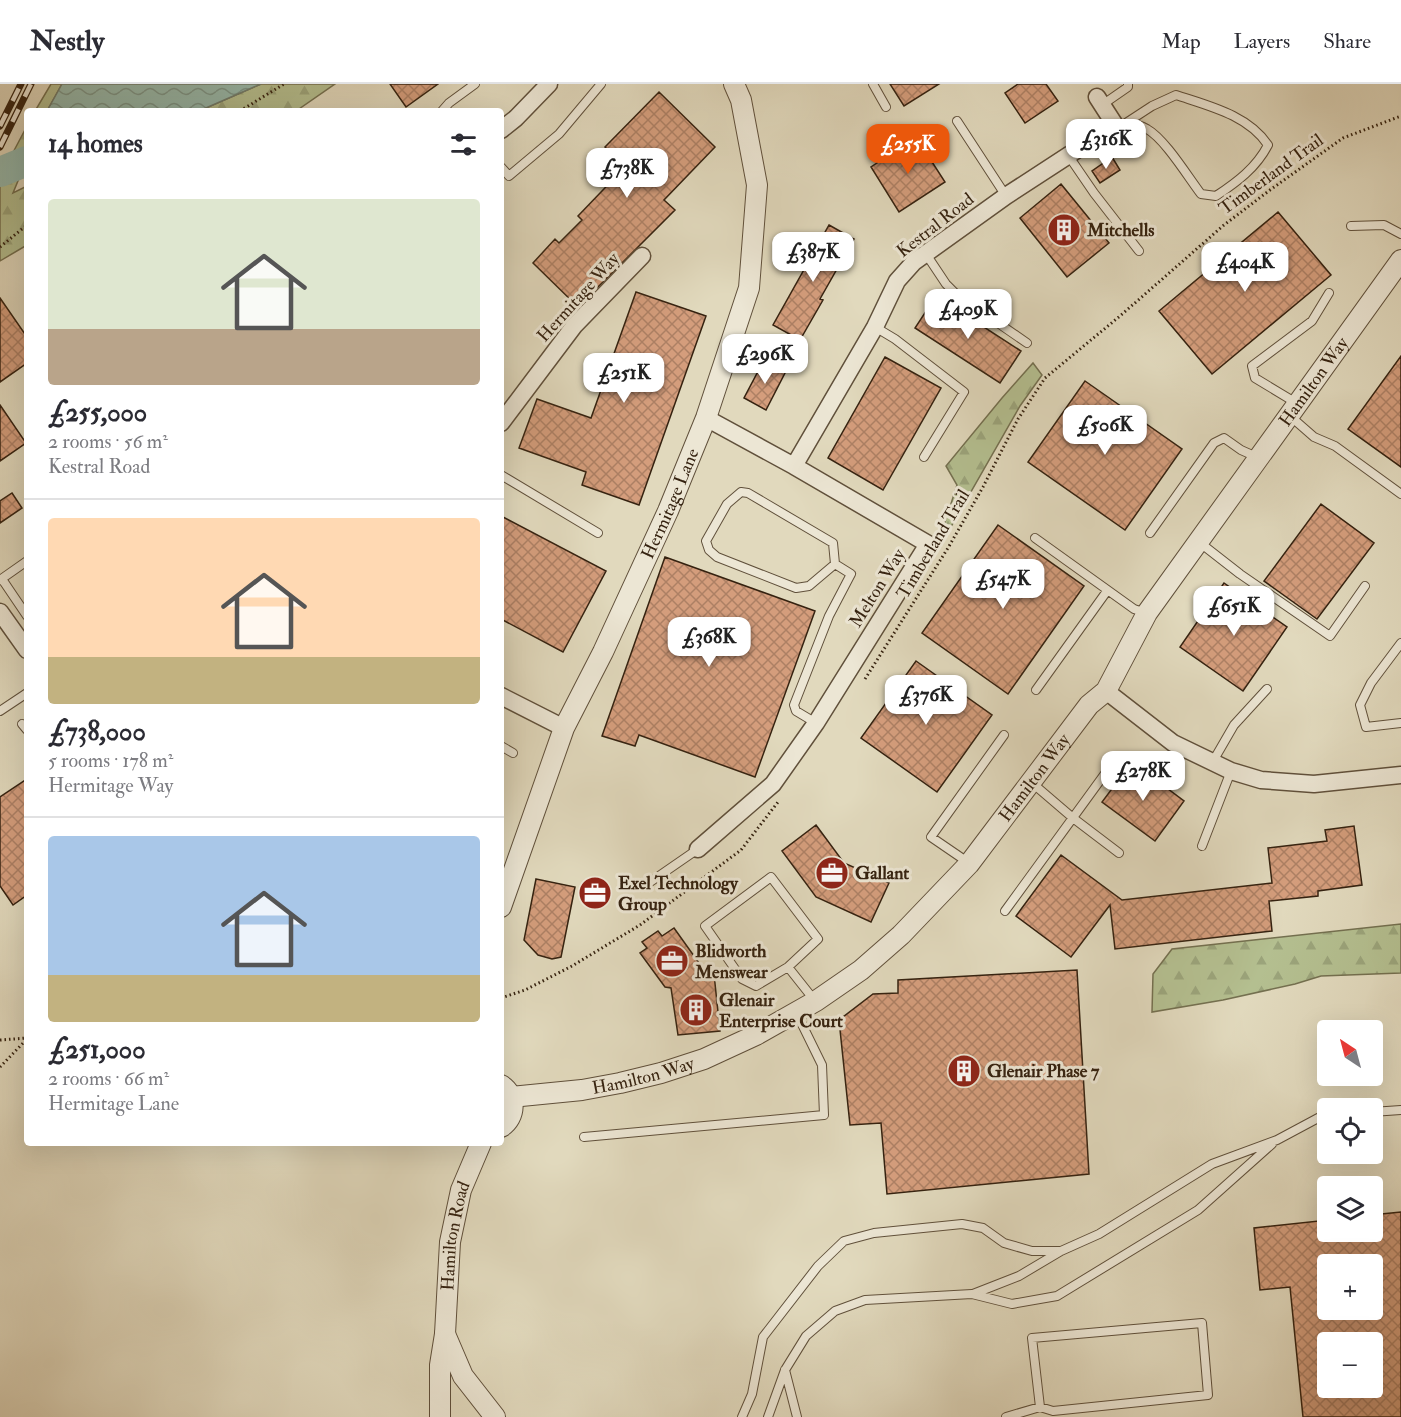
<!DOCTYPE html>
<html lang="en">
<head>
<meta charset="utf-8">
<style>
	body { margin:0; font-family:"IM FELL Double Pica",serif; background:#f2f2f3; color:#2b2b33; height:100vh; display:flex; flex-direction:column; font-size:22px; white-space:nowrap }
	* { box-sizing:border-box; margin:0 }
	p { font-size:20px; color:#7c7c81 }
	.icon { flex:none; width:33px; height:33px; fill:none; stroke:currentColor; stroke-width:2; stroke-linecap:round; stroke-linejoin:round }
	.map { position:relative; flex:1; overflow:hidden }
	.side { position:absolute; left:24px; top:24px; width:480px; height:1038px; display:flex; flex-direction:column; background:#fff; border-radius:6px; box-shadow:0 6px 24px #0002 }
	.side>* { flex:none }
	.needle { width:39px; rotate:324deg }
	.fabs { position:absolute; left:1317px; top:936px; display:grid; gap:12px }
	.fabs a { display:grid; place-items:center; width:66px; height:66px; border-radius:6px; background:#fff; box-shadow:0 6px 24px #0002; font-size:30px }
	.price { position:absolute; translate:-50% -51px; padding:0 14px; border-radius:12px; background:#fff; color:#222; font-size:20px; line-height:39px; filter:drop-shadow(0 2px 3px #0008) }
	.price::after { content:''; position:absolute; left:50%; top:36px; width:18px; height:14px; margin-left:-9px; background:inherit; clip-path:polygon(0 0,100% 0,50% 100%) }
	.price.current { background:#ea580c; color:#fff }
	ul { padding:0; list-style:none }
	li { display:grid; align-content:center; gap:12px; height:318px; padding:0 24px }
	li+li { border-top:2px solid #e1e1e2 }
	li span { display:grid; place-items:center; height:186px; border-radius:6px; color:#555 }
	li>.icon { margin-inline-start:auto }
	span .icon { width:108px; height:108px; fill:#fffc; stroke-width:1 }
	li b { font-size:26px }
	h2 { display:flex; justify-content:space-between; align-items:center; height:72px; padding:0 24px; font-size:26px }
	header { display:flex; align-items:center; gap:36px; box-sizing:border-box; height:84px; padding:0 30px; background:#fff; border-bottom:2px solid #e1e1e2 }
	header strong { font-size:28px }
	nav { display:flex; gap:33px; margin-inline-start:auto; font-size:21px }
	.map>svg:first-child { display:block }
	.forest { fill:url(#forest-firs); stroke:#747050; stroke-width:1.5 }
	.water { fill:url(#water-waves); stroke:#6f7d6f; stroke-width:1.5 }
	.lines { fill:none; stroke-linecap:round; stroke-linejoin:round }
	.river { stroke:#95baae; stroke-width:30 }
	.building { fill:url(#building-cross-hatch); stroke:#352210; stroke-width:1.5; fill-rule:evenodd }
	.service-casing { stroke:#60503b; stroke-width:10 }
	.minor-casing { stroke:#60503b; stroke-width:19 }
	.tertiary-casing { stroke:#60503b; stroke-width:22 }
	.path { stroke:#352210; stroke-width:3; stroke-dasharray:1.5 3; stroke-linecap:butt }
	.service { stroke:#ece6d4; stroke-width:8 }
	.minor { stroke:#ece6d4; stroke-width:16 }
	.tertiary { stroke:#ece6d4; stroke-width:20 }
	.rail-casing { stroke:#352210; stroke-width:7 }
	.rail { stroke:#ece6d4; stroke-width:4.5; stroke-dasharray:14; stroke-linecap:butt }
	.labels { text-anchor:middle; stroke-width:6; stroke-linejoin:round; paint-order:stroke }
	.street-label { font-size:18px; fill:#352210; stroke:#ece6d4 }
	.poi-label { font-size:18px; font-weight:bold; fill:#352210; stroke:#ece6d4; text-anchor:start }
</style>
</head>
<body>
<header>
<strong>Nestly</strong>
<nav><a>Map</a><a>Layers</a><a>Share</a></nav>
</header>
<div class="map">
<svg width="1401" height="1333" viewBox="0 0 1401 1333">
	<defs>
		<pattern id="forest-firs" width="22" height="20" patternUnits="userSpaceOnUse" patternTransform="scale(1.5)"><rect width="22" height="20" fill="#b4bf90"/><path d="M5 1l3.5 6h-7zM16 11l3.5 6h-7z" fill="#9ba47b"/></pattern>
		<pattern id="water-waves" width="16" height="10" patternUnits="userSpaceOnUse" patternTransform="scale(1.5)"><rect width="16" height="10" fill="#95baae"/><path d="M0 5q4-4 8 0t8 0" fill="none" stroke="#7a978c"/></pattern>
		<pattern id="building-cross-hatch" width="8" height="8" patternUnits="userSpaceOnUse" patternTransform="scale(1.5)"><rect width="8" height="8" fill="#d49d7c"/><path d="M0 0l8 8M0 8l8-8" fill="none" stroke="#ad8064"/></pattern>
	</defs>
	<rect width="100%" height="100%" fill="#e1d9bd"/>
	<filter id="stains"><feTurbulence type="fractalNoise" baseFrequency=".00333" numOctaves="4"/><feColorMatrix values="0 0 0 0 .2 0 0 0 0 .09 0 0 0 0 .02 0 0 0 .5 -.17"/></filter>
	<radialGradient id="worn" r=".72"><stop offset=".6" stop-color="#630" stop-opacity="0"/><stop offset="1" stop-color="#630" stop-opacity=".3"/></radialGradient>
	<path class="forest" d="M 51,0 L 62,0 L 47,27 L 35,27 Z
		M 261,0 L 335,0 L 296,27 L 199,27 Z
		M 27,42 L 27,75 L 13,109 L 27,102 L 27,161 L 0,177 L 0,93 Z
		M 1033,279 L 1042,291 L 1020,322 L 944,455 L 940,454 L 957,401 L 946,382 L 1002,314 Z
		M 1401,840 L 1401,889 L 1321,892 L 1295,900 L 1223,916 L 1152,928 L 1153,890 L 1172,865 Z"/>
	<path class="water" d="M 62,0 L 261,0 L 199,27 L 47,27 Z"/>
	<g class="lines">
		<path class="river" d="M 0,88 L 27,77"/>
	</g>
	<path class="building" d="M 390,0 L 438,0 L 406,23 Z
		M 890,0 L 939,0 L 904,22 Z
		M 1018,0 L 1046,0 L 1058,17 L 1025,39 L 1005,9 Z
		M 659,8 L 715,63 L 664,116 L 675,126 L 578,223 L 533,179 L 555,155 L 559,159 L 582,136 L 578,132 L 625,83 L 605,63 Z
		M 916,53 L 945,98 L 899,128 L 871,83 Z
		M 1112,73 L 1120,86 L 1100,99 L 1092,87 Z
		M 1061,100 L 1109,159 L 1067,193 L 1020,134 Z
		M 1278,128 L 1331,191 L 1212,290 L 1159,227 Z
		M 829,141 L 854,155 L 820,215 L 823,216 L 800,256 L 773,241 Z
		M 636,208 L 706,232 L 639,421 L 582,401 L 586,388 L 519,364 L 537,315 L 591,334 Z
		M 936,212 L 1021,267 L 1000,299 L 915,244 Z
		M 0,214 L 27,253 L 27,279 L 0,298 Z
		M 1401,272 L 1401,383 L 1348,345 Z
		M 885,273 L 941,304 L 883,406 L 828,374 Z
		M 764,276 L 786,287 L 766,326 L 744,314 Z
		M 1085,297 L 1182,365 L 1125,446 L 1028,378 Z
		M 0,321 L 26,359 L 0,377 Z
		M 12,409 L 22,424 L 0,439 L 0,417 Z
		M 1321,420 L 1374,459 L 1317,535 L 1264,497 Z
		M 501,432 L 606,487 L 563,568 L 501,535 Z
		M 998,441 L 1084,502 L 1008,610 L 922,549 Z
		M 665,473 L 815,527 L 755,693 L 639,651 L 635,662 L 602,652 Z
		M 1224,499 L 1287,543 L 1243,607 L 1180,563 Z
		M 916,577 L 992,631 L 937,708 L 861,654 Z
		M 1132,678 L 1184,717 L 1155,757 L 1102,718 Z
		M 27,695 L 27,811 L 13,821 L 0,802 L 0,713 Z
		M 816,741 L 844,779 L 889,799 L 871,838 L 816,813 L 782,767 Z
		M 1354,742 L 1362,801 L 1318,807 L 1318,812 L 1269,817 L 1272,847 L 1115,865 L 1110,821 L 1071,873 L 1016,832 L 1061,771 L 1122,816 L 1272,799 L 1268,764 L 1327,757 L 1325,746 Z
		M 536,795 L 575,803 L 561,873 L 552,875 L 538,871 L 524,856 Z
		M 674,844 L 709,893 L 714,890 L 720,947 L 678,951 L 671,904 L 665,903 L 640,869 L 647,864 L 642,858 L 658,847 L 662,852 Z
		M 1077,886 L 1089,1090 L 887,1110 L 881,1039 L 850,1041 L 839,936 L 873,910 L 898,909 L 898,896 Z
		M 1401,1128 L 1401,1333 L 1303,1333 L 1290,1203 L 1260,1206 L 1254,1144 L 1328,1136 L 1328,1148 L 1372,1148 L 1372,1131 ZM 1328,1180 L 1372,1180 L 1372,1226 L 1328,1226 ZM 1328,1258 L 1372,1258 L 1372,1304 L 1328,1304 Z"/>
	<g class="lines">
		<g class="service-casing">
			<path id="service" d="M 873,0 L 886,23
				M 1102,21 L 1128,3 L 1128,0
				M 442,27 L 449,19 L 475,0
				M 957,37 L 1006,112
				M 1115,41 C 1125,39 1138,39 1147,45 C 1165,55 1188,93 1201,110 L 1216,112 C 1237,98 1256,84 1268,61 C 1248,31 1209,22 1176,11 L 1152,22 L 1126,39
				M 1068,71 L 1094,109 L 1139,167
				M 501,83 L 509,92 L 559,50 L 601,0
				M 1351,142 L 1384,141 L 1401,150
				M 926,170 L 946,200 L 956,210 L 1027,259
				M 875,243 L 895,255 L 964,308 L 924,373
				M 1298,320 L 1255,294 L 1252,282 L 1312,237 L 1329,209
				M 1290,332 L 1314,353 L 1335,362 L 1401,410
				M 501,391 L 598,449
				M 741,408 L 748,409 L 833,459 L 835,480 L 809,502 L 796,504 L 717,473 L 709,466 L 706,457 L 727,420 Z
				M 1150,449 L 1214,359 L 1224,354 L 1241,366 L 1259,374
				M 1035,454 L 1134,525 L 1146,529
				M 1199,458 L 1240,490 L 1330,552 L 1365,502
				M 2,495 L 27,532
				M 0,496 L 27,477
				M 1401,559 L 1371,599 L 1360,621 L 1366,643 L 1401,639
				M 1036,606 L 1107,507
				M 0,627 L 27,609
				M 816,639 L 796,627 L 794,621 L 829,532 L 851,490 L 835,480
				M 22,640 L 27,646
				M 501,662 L 513,669
				M 1212,679 L 1234,641 L 1267,605
				M 1031,698 L 1073,734 L 1119,769
				M 1202,762 L 1231,687
				M 969,779 L 931,753 L 1004,651
				M 771,793 L 818,855 L 788,883 L 756,902 L 742,895 L 705,842 Z
				M 643,803 L 698,765
				M 1005,827 L 1112,680
				M 788,883 L 815,917
				M 1372,1028 L 1401,1026
				M 584,1053 L 824,1031 L 822,981 L 796,928
				M 973,1210 L 1019,1192 L 1061,1167
				M 785,1286 L 797,1333
				M 742,1333 L 752,1310 L 763,1253 L 818,1182 L 844,1157 L 874,1149 L 962,1140 L 983,1144 L 1004,1159 L 1032,1167 L 1061,1167 L 1099,1150 L 1212,1080 L 1277,1056 L 1320,1033 L 1328,1033
				M 768,1333 L 785,1286 L 806,1252 L 835,1227 L 865,1216 L 972,1210 L 1012,1220 L 1057,1212 L 1198,1126 L 1272,1060
				M 1006,1333 L 1040,1323 L 1053,1327 L 1208,1311 L 1202,1239 L 1032,1254 L 1040,1323"/>
		</g>
		<g class="minor-casing">
			<path id="minor" d="M 501,46 L 516,34 L 549,0
				M 501,339 L 574,242 L 642,172
				M 794,382 L 875,243 L 897,197 L 914,178 L 1006,112 L 1115,41 L 1097,13
				M 0,528 L 27,566
				M 1106,607 L 1173,659 L 1231,687 L 1261,696 L 1314,700 L 1401,691
				M 501,612 L 564,644
				M 698,765 L 773,700 L 816,639 L 928,460 L 794,382 L 706,334"/>
		</g>
		<g class="tertiary-casing">
			<g id="tertiary">
				<path id="s1" d="M 501,823 L 564,644 L 603,568 L 668,427 L 706,334 L 749,204 L 757,101 L 741,16 L 734,0"/>
				<path d="M 501,1001 C 517,1011 516,1034 501,1043"/>
				<path id="s2" d="M 511,1013 L 582,1006 L 620,999 L 661,989 L 704,975 L 756,951 L 816,917 L 861,886 L 901,851 L 969,780 L 1089,621 L 1106,607 L 1147,529 L 1401,176"/>
				<path d="M 445,1250 L 463,1292 L 495,1333"/>
				<path id="s3" d="M 440,1333 L 440,1281 L 445,1250 L 450,1158 L 461,1106 L 481,1059"/>
			</g>
		</g>
		<path class="path" d="M 240,27 L 284,0
			M 0,163 L 27,141
			M 865,595 L 948,464 L 983,403 L 1018,335 L 1045,294 L 1120,232 L 1224,141 L 1270,106 L 1343,54 L 1401,32
			M 501,914 L 525,906 L 572,882 L 640,841 L 741,766 L 778,718
			M 0,956 L 27,954
			M 0,983 L 27,955"/>
		<use href="#service" class="service"/>
		<use href="#minor" class="minor"/>
		<use href="#tertiary" class="tertiary"/>
		<g class="rail-casing">
			<path id="rail" d="M 0,42 L 21,0
				M 0,63 L 31,0"/>
		</g>
		<use href="#rail" class="rail"/>
	</g>
	<defs>
		<g id="building-disc" transform="scale(1.725)"><circle r="9.5" fill="#8f2418" stroke="#ece6d4"/><path d="M-4-6H4V6H1V3H-1V6H-4ZM-2.5-4.3h1.7v1.8h-1.7ZM.8-4.3h1.7v1.8H.8ZM-2.5-1h1.7V.8h-1.7ZM.8-1h1.7V.8H.8Z" fill="#fff"/></g>
		<g id="office-disc" transform="scale(1.725)"><circle r="9.5" fill="#8f2418" stroke="#ece6d4"/><path d="M-6-3h4V-5.5h4V-3h4V5H-6ZM-1-4.5V-3h2v-1.5ZM-6 0V1H6V0Z" fill="#fff"/></g>
	</defs>
	<g fill-rule="evenodd">
		<use href="#building-disc" x="1064" y="146"/>
		<use href="#office-disc" x="832" y="789"/>
		<use href="#office-disc" x="595" y="809"/>
		<use href="#office-disc" x="672" y="877"/>
		<use href="#building-disc" x="696" y="926"/>
		<use href="#building-disc" x="964" y="987"/>
	</g>
	<g class="labels">
		<g class="street-label">
			<text transform="translate(1271 90) rotate(-36)" y="6">Timberland Trail</text>
			<text transform="translate(935 141) rotate(-38)" y="6">Kestral Road</text>
			<text transform="translate(578 213) rotate(-48)" y="6">Hermitage Way</text>
			<text dy="6" stroke="none"><textPath href="#s2" startOffset="1124">Hamilton Way</textPath></text>
			<text dy="6" stroke="none"><textPath href="#s1" startOffset="438">Hermitage Lane</textPath></text>
			<text transform="translate(933 460) rotate(-59)" y="6">Timberland Trail</text>
			<text transform="translate(877 504) rotate(-58)" y="6">Melton Way</text>
			<text dy="6" stroke="none"><textPath href="#s2" startOffset="638">Hamilton Way</textPath></text>
			<text dy="6" stroke="none"><textPath href="#s2" startOffset="134">Hamilton Way</textPath></text>
			<text dy="6" stroke="none"><textPath href="#s3" startOffset="182">Hamilton Road</textPath></text>
		</g>
		<g class="poi-label">
			<text x="1087" y="152">Mitchells</text>
			<text x="855" y="795">Gallant</text>
			<text x="618" y="805">Exel Technology<tspan x="618" dy="21">Group</tspan></text>
			<text x="695" y="873">Blidworth<tspan x="695" dy="21">Menswear</tspan></text>
			<text x="719" y="922">Glenair<tspan x="719" dy="21">Enterprise Court</tspan></text>
			<text x="987" y="993">Glenair Phase 7</text>
		</g>
	</g>
	<rect width="100%" height="100%" filter="url(#stains)"/>
	<rect width="100%" height="100%" fill="url(#worn)"/>
</svg>
<div class="fabs">
<a><svg class="needle" viewBox="-14 -14 28 28"><path d="M0-13l5 13h-10z" fill="#e53935"/><path d="M0 13l5-13h-10z" fill="#7c7c81"/></svg></a>
<a><svg class="icon" aria-label="locate" viewBox="0 0 24 24"><circle cx="12" cy="12" r="6"/><path d="M12 2v4M12 18v4M2 12h4M18 12h4"/></svg></a>
<a><svg class="icon" aria-label="layers" viewBox="0 0 24 24"><path d="M12 4l9 5-9 5-9-5zM3 14l9 5 9-5"/></svg></a>
<a>+</a>
<a>−</a>
</div>
<b class="price" style="left:1106px;top:86px">£316K</b>
<b class="price current" style="left:908px;top:91px">£255K</b>
<b class="price" style="left:627px;top:115px">£738K</b>
<b class="price" style="left:813px;top:199px">£387K</b>
<b class="price" style="left:1245px;top:209px">£404K</b>
<b class="price" style="left:968px;top:256px">£409K</b>
<b class="price" style="left:765px;top:301px">£296K</b>
<b class="price" style="left:624px;top:320px">£251K</b>
<b class="price" style="left:1105px;top:372px">£506K</b>
<b class="price" style="left:1003px;top:526px">£547K</b>
<b class="price" style="left:1234px;top:553px">£651K</b>
<b class="price" style="left:709px;top:584px">£368K</b>
<b class="price" style="left:926px;top:642px">£376K</b>
<b class="price" style="left:1143px;top:718px">£278K</b>
<section class="side">
<h2>14 homes<svg class="icon" aria-label="filters" viewBox="0 0 24 24"><path d="M4 7h16M4 17h16"/><circle cx="9" cy="7" r="2"/><circle cx="15" cy="17" r="2"/></svg></h2>
<ul>
<li><span style="background:linear-gradient(#dfe7d0 70%,#b9a48a 0)"><svg class="icon" aria-label="home" viewBox="0 0 24 24"><path d="M3 11l9-7 9 7M6 9v11h12V9"/></svg></span><div><b>£255,000</b><p>2 rooms · 56 m²</p><p>Kestral Road</p></div></li>
<li><span style="background:linear-gradient(#ffd9b3 75%,#c2b280 0)"><svg class="icon" aria-label="home" viewBox="0 0 24 24"><path d="M3 11l9-7 9 7M6 9v11h12V9"/></svg></span><div><b>£738,000</b><p>5 rooms · 178 m²</p><p>Hermitage Way</p></div></li>
<li><span style="background:linear-gradient(#a9c7e8 75%,#c2b280 0)"><svg class="icon" aria-label="home" viewBox="0 0 24 24"><path d="M3 11l9-7 9 7M6 9v11h12V9"/></svg></span><div><b>£251,000</b><p>2 rooms · 66 m²</p><p>Hermitage Lane</p></div></li>
</ul>
</section>
</div>
</body>
</html>
